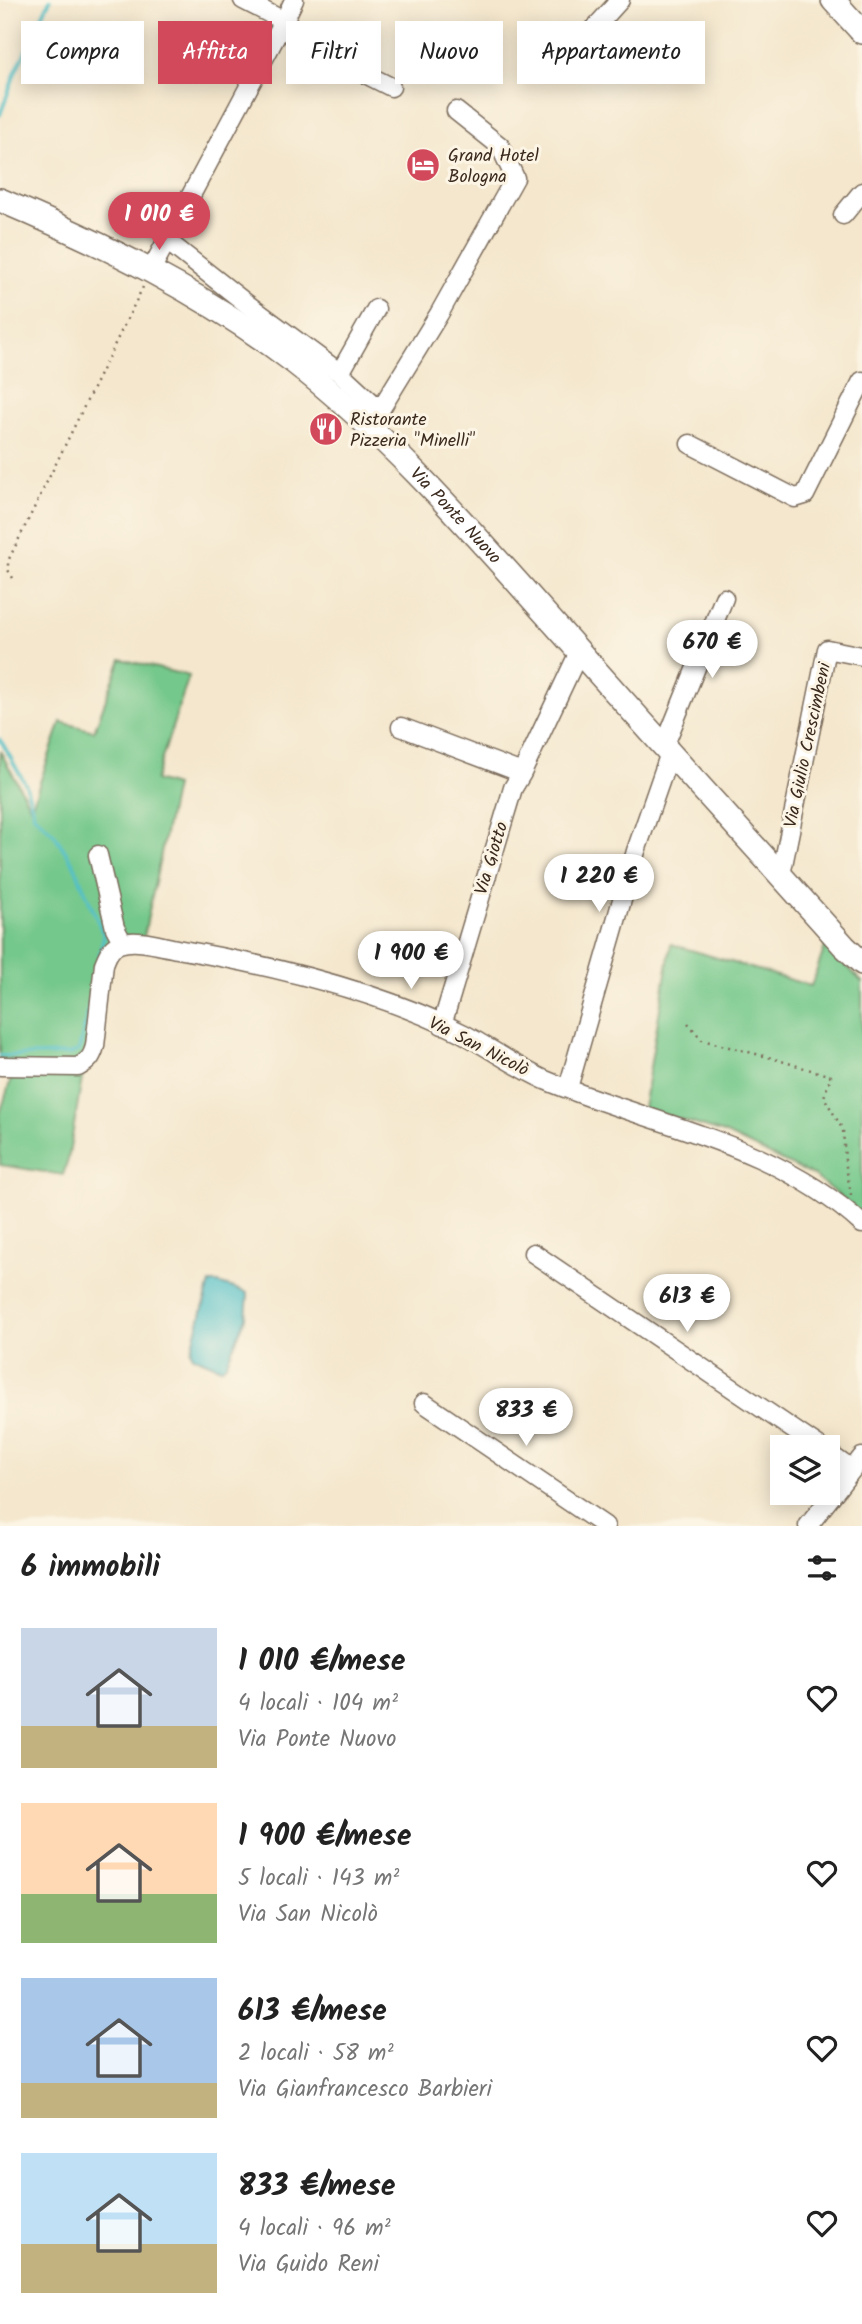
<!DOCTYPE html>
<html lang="it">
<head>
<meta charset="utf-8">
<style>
	body { margin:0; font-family:Kalam,sans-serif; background:#f6f6f6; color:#222; height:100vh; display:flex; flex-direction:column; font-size:26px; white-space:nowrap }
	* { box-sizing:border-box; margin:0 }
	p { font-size:23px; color:#767676 }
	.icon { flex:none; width:38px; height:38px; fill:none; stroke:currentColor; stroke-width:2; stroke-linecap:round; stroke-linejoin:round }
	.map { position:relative; height:1526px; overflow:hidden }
	.sheet { display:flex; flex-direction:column; background:#fff; flex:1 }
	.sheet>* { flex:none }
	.guide { position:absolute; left:21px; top:21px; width:821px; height:63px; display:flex; gap:14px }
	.fabs { position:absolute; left:770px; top:1435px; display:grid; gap:14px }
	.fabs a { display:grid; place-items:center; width:70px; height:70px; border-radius:0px; background:#fff; box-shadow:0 4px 18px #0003; font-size:35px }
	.price { position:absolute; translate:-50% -60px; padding:0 16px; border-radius:24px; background:#fff; color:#222; font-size:23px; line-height:46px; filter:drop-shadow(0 2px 4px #0008) }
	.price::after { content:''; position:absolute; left:50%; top:42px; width:21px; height:16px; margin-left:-10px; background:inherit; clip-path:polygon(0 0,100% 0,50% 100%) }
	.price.active { background:#d1495b; color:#fff }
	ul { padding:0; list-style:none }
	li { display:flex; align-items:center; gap:21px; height:175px; padding:0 21px }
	li span { display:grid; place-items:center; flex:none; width:196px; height:140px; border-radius:0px; color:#555 }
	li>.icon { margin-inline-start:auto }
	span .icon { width:84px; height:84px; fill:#fffc; stroke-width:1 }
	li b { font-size:30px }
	h2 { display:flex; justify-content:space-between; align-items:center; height:84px; padding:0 21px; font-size:30px }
	.pill { padding:0 24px; border-radius:0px; background:#fff; box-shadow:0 4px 18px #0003; font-size:24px; line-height:63px }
	.pill.active { background:#d1495b; color:#fff }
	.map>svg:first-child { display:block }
	.green { fill:#74c88b; stroke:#587954; stroke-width:2 }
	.water { fill:#52c0c7; stroke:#467572; stroke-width:2 }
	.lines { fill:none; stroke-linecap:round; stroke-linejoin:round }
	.stream { stroke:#52c0c7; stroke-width:3.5 }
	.minor-casing { stroke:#7c6c5b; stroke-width:21 }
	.major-casing { stroke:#7c6c5b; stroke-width:26 }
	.path { stroke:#7c6c5b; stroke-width:2.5; stroke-dasharray:2 5; stroke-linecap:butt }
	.minor { stroke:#fff; stroke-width:18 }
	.major { stroke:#fff; stroke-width:23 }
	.labels { text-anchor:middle; stroke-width:6; stroke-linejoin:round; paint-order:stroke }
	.poi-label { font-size:18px; fill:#3b2a1e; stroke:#fcf5e5; text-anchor:start }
	.street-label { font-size:18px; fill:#3b2a1e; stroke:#fcf5e5 }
</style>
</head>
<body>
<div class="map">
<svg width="862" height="1526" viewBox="0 0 862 1526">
	<rect width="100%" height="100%" fill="#fcf5e5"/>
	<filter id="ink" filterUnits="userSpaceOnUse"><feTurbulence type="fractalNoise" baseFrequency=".0143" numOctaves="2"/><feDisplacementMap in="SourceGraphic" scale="14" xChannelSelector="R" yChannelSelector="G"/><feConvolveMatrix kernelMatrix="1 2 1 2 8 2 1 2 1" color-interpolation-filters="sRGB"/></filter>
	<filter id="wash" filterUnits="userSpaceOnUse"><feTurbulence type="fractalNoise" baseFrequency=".00686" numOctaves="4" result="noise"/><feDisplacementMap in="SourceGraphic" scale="28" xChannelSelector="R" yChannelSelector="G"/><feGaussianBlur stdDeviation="1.57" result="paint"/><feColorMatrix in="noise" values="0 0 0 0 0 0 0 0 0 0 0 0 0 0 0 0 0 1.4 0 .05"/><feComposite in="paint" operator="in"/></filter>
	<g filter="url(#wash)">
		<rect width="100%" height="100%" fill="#f4e7cd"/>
		<path class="green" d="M 121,659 L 189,676 L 155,780 L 175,786 L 141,950 L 105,946 L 68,1160 L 63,1175 L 0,1165 L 0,1114 L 15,1066 L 0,1068 L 0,751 L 31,808 L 61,722 L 94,731 Z
			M 671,944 L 811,986 L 826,944 L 862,982 L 862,1214 L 814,1176 L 724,1133 L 643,1108 Z"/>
		<path class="water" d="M 210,1283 L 218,1283 L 246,1292 L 248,1295 L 246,1317 L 226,1364 L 221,1368 L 193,1356 L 191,1351 Z"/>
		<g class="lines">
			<path class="stream" d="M 0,115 L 16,71 L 50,0
				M 0,739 L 26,785 L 34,815 L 54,834 L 74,865 L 104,936 L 99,956
				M 0,1056 L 71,1054 L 79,1050 L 92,994"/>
		</g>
	</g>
	<g filter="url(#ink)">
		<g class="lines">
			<g class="minor-casing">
				<path id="minor" d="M 243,0 L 284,21 L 294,0
					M 284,21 L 294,38 L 391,87
					M 585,39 L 620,0
					M 843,215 L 862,192
					M 167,241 L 247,304 L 340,373 L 380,410
					M 150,272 L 284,21
					M 340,373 L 376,309
					M 376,431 L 380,410 L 439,314 L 515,178 L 500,146 L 456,111
					M 690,444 L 795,498 L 805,495 L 862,381
					M 401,727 L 522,773
					M 664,747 L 724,598
					M 98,855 L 115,928 L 123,943
					M 781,875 L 827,649 L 862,656
					M 442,1025 L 513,788 L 522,773 L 579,652
					M 0,1066 L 78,1067 C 89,1061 92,1057 95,1046 L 104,964 C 107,956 110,948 119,944 C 137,938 160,946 177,949 C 269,965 379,991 462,1033 C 490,1048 516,1067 545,1080 C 652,1125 774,1143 862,1224
					M 568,1088 L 636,851 L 670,753
					M 533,1253 L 819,1447
					M 424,1403 L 605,1526
					M 828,1453 L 852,1470
					M 808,1526 L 862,1457"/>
			</g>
			<g class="major-casing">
				<g id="major">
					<path d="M 833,0 L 862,32"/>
					<path id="s1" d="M 0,200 C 101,243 202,292 290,359 C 395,440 480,541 568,639 C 659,742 752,843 844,946 L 862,963"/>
				</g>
			</g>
			<path class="path" d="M 13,578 L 8,570 L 8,561 L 143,287
				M 688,1023 L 702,1040 L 768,1057 L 831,1076 L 824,1097 L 843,1130 L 845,1161 L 851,1195"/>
			<use href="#minor" class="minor"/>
			<use href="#major" class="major"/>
		</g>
	</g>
	<defs>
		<g id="hotel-disc" transform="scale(1.75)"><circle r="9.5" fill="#d1495b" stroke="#fcf5e5"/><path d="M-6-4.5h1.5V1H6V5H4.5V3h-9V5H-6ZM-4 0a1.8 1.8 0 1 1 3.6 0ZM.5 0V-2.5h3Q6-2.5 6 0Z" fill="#fff"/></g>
		<g id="restaurant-disc" transform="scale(1.75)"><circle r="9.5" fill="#d1495b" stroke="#fcf5e5"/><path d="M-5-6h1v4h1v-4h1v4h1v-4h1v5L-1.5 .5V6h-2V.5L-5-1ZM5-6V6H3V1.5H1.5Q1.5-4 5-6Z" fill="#fff"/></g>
	</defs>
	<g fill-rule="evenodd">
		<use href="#hotel-disc" x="423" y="165"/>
		<use href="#restaurant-disc" x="326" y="429"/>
	</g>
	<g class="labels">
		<g class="poi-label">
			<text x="448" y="161">Grand Hotel<tspan x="448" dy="21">Bologna</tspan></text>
			<text x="350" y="425">Ristorante<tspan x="350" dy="21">Pizzeria "Minelli"</tspan></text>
		</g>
		<g class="street-label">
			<text dy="6" stroke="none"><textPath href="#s1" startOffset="560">Via Ponte Nuovo</textPath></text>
			<text transform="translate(807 745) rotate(-78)" y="6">Via Giulio Crescimbeni</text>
			<text transform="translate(491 858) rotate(-73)" y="6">Via Giotto</text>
			<text transform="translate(479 1046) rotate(27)" y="6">Via San Nicolò</text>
		</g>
	</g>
</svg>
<div class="fabs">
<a><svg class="icon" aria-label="layers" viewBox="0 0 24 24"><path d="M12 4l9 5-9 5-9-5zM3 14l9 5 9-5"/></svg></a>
</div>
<b class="price active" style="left:159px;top:252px">1 010 €</b>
<b class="price" style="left:712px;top:680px">670 €</b>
<b class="price" style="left:599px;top:914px">1 220 €</b>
<b class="price" style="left:411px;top:991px">1 900 €</b>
<b class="price" style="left:687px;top:1334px">613 €</b>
<b class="price" style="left:526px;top:1448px">833 €</b>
<div class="guide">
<a class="pill">Compra</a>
<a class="pill active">Affitta</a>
<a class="pill">Filtri</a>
<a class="pill">Nuovo</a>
<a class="pill">Appartamento</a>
</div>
</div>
<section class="sheet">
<h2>6 immobili<svg class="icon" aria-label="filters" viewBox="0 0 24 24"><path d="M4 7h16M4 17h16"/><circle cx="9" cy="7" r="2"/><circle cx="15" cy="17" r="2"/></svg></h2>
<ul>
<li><span style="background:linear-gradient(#c9d6e8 70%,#c2b280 0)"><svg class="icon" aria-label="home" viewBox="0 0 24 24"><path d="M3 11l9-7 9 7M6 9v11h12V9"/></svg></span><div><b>1 010 €/mese</b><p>4 locali · 104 m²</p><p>Via Ponte Nuovo</p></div><svg class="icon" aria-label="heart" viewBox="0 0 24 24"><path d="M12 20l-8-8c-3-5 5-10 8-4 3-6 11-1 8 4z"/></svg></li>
<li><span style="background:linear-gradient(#ffd9b3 65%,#8fb573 0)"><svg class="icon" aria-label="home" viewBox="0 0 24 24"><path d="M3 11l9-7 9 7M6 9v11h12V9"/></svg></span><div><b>1 900 €/mese</b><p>5 locali · 143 m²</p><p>Via San Nicolò</p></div><svg class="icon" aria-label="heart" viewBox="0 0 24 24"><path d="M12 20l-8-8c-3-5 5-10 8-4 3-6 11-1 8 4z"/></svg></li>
<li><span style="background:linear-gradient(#a9c7e8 75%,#c2b280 0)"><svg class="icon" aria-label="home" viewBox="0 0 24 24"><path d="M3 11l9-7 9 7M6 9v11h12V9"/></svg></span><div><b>613 €/mese</b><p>2 locali · 58 m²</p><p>Via Gianfrancesco Barbieri</p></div><svg class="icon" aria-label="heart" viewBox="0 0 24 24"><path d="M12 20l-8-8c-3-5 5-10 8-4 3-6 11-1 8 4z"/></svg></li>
<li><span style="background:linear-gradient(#bfe0f5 65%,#c2b280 0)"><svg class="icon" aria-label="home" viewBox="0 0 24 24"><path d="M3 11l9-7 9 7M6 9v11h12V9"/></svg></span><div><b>833 €/mese</b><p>4 locali · 96 m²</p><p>Via Guido Reni</p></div><svg class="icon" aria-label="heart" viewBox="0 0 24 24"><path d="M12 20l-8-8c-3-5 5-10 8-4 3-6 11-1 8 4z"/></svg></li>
</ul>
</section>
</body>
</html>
